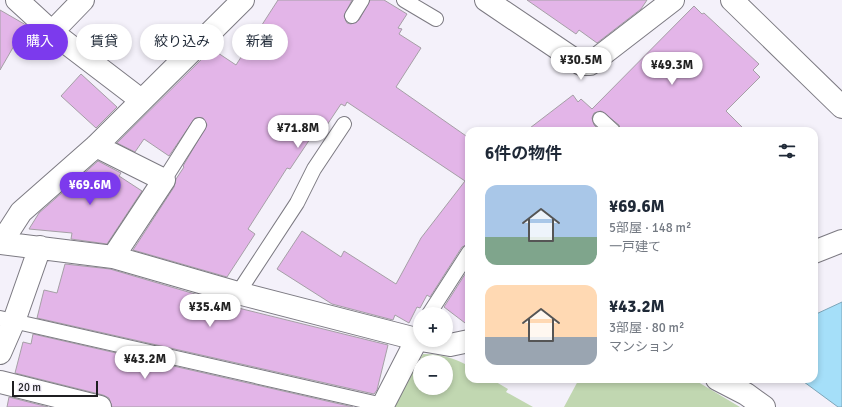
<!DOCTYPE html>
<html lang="ja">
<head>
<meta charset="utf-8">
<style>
	body { margin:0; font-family:Signika,"Noto Sans JP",sans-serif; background:#f6f6f7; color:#1f2937; height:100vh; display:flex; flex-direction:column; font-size:15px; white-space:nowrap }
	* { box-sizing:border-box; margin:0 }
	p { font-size:13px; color:#747a83 }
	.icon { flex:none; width:22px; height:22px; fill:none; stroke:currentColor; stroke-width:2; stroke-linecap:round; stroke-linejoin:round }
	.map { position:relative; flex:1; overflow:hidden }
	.sheet { position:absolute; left:465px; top:127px; width:353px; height:256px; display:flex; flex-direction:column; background:#fff; border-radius:12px; box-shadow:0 2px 6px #0003 }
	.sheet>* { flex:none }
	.top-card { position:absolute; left:12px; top:24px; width:380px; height:36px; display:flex; gap:8px }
	.controls { position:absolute; left:413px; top:307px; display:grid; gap:8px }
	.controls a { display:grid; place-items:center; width:40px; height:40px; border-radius:50%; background:#fff; box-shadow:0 2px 6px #0003; font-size:20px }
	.scale { position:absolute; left:12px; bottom:10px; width:86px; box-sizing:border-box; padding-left:4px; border:2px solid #1f1f22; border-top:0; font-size:11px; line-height:14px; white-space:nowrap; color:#1f1f22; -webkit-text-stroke:3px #f4f1fa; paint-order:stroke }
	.price { position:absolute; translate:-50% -34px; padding:0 9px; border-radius:14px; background:#fff; color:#222; font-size:13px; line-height:26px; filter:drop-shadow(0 1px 2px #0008) }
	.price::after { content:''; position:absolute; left:50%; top:24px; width:12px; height:9px; margin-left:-6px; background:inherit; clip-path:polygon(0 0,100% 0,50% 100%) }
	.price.on { background:#7c3aed; color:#fff }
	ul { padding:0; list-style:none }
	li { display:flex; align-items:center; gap:12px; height:100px; padding:0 20px }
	li span { display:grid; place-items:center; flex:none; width:112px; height:80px; border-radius:12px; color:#555 }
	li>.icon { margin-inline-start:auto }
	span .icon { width:48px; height:48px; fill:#fffc; stroke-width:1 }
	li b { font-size:17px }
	h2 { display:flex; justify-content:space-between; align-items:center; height:48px; padding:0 20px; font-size:17px }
	.tag { padding:0 14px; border-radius:18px; background:#fff; box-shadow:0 2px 6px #0003; font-size:14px; line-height:36px }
	.tag.on { background:#7c3aed; color:#fff }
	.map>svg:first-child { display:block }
	.green { fill:#c1d7b1; fill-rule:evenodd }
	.water { fill:#a5dff9; stroke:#7da5b8 }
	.building { fill:#e3b5e8; stroke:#a59fa6 }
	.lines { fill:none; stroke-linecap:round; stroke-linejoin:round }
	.service-casing { stroke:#7c7a82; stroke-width:16 }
	.minor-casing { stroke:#7c7a82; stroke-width:24 }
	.service { stroke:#fff; stroke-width:14 }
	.minor { stroke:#fff; stroke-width:22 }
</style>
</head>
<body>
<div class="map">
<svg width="842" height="407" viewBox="0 0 842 407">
	<rect width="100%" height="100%" fill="#f4f1fa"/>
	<path class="green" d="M 423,354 C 441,354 454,358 469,366 L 469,379 L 491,379 L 508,389 L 506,392 L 533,407 L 393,407 ZM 420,362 L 446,362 L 446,388 L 420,388 Z
		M 579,379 L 693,379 L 740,407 L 564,407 Z"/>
	<path class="water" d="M 842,302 L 842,407 L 838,407 L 800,379 L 814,379 L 814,315 Z"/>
	<path class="building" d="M 278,0 L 352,0 L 344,16 L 347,23 L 351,24 L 359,20 L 370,0 L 384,0 L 407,14 L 398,28 L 402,29 L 399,34 L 421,48 L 396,87 L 469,138 L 469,244 L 462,247 L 430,297 L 427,295 L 420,308 L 417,307 L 409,323 L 395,315 L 393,320 L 332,304 L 277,269 L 302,231 L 341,257 L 344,251 L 396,284 L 421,238 L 465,181 L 347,102 L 345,106 L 341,104 L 321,134 L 316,130 L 290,169 L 287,168 L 248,229 L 255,234 L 227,277 L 133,250 L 174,187 L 176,179 L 184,167 L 183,166 L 207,125 L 203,118 L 195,118 L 169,156 L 144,139 L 135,152 L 117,143 L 212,49 L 236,65 Z
		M 527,0 L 647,0 L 641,9 L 597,43 L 579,30 L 576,34 Z
		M 694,6 L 702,14 L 704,13 L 759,64 L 753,70 L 760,77 L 726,111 L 746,131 L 621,131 L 619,125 L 601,111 L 594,113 L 592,118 L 594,125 L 600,131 L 526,131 L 573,95 L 578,102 L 581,99 L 592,109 Z
		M 0,10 L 26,25 L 0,70 Z
		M 81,74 L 117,107 L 96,128 L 61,96 Z
		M 98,161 L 121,173 L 119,176 L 142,191 L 107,244 L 71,239 L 72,233 L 29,229 L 39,213 Z
		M 65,264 L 110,269 L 212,299 L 210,301 L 388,345 L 377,390 L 374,394 L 37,318 L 44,290 L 57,293 Z
		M 469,268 L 469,326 L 444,307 Z
		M 33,334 L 353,407 L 112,407 L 109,398 L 103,395 L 15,373 L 23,342 L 31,344 Z
		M 9,397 L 48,407 L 7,407 Z"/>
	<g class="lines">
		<g class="service-casing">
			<path id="service" d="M 404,0 L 436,19
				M 352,16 L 362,0
				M 600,119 L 613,131
				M 164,180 L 199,125
				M 238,293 L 297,203 L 314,169 L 344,124
				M 429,314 L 469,252
				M 0,318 L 383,405"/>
		</g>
		<g class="minor-casing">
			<path id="minor" d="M 17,0 L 52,32 L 141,100
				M 486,0 L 581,64 L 590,64 L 673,0
				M 732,0 L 842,107
				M 52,32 L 83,0
				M 96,146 L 164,180 L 113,257
				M 0,243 L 113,257 L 238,293 L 420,340
				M 1,243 L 21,212 L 96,146 L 243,0
				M 814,252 L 842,241
				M 421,340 L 450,345 L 469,341
				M 0,353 L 14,321 L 40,247
				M 717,379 L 746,394 L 764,407
				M 0,382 L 100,407
				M 382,407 L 417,339"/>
		</g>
		<use href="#service" class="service"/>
		<use href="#minor" class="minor"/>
	</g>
</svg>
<div class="controls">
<a>+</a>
<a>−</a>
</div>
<div class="scale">20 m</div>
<b class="price" style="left:581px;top:81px">¥30.5M</b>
<b class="price" style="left:672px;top:86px">¥49.3M</b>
<b class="price" style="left:298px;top:149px">¥71.8M</b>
<b class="price on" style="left:90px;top:206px">¥69.6M</b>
<b class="price" style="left:210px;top:328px">¥35.4M</b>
<b class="price" style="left:145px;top:380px">¥43.2M</b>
<div class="top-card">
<a class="tag on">購入</a>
<a class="tag">賃貸</a>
<a class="tag">絞り込み</a>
<a class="tag">新着</a>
</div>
<section class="sheet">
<h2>6件の物件<svg class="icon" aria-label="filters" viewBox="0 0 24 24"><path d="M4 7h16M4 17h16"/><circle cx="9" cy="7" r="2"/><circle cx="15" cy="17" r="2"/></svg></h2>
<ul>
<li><span style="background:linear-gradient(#a9c7e8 65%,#7fa58c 0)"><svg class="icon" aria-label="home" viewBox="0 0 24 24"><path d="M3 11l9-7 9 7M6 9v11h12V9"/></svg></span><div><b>¥69.6M</b><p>5部屋 · 148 m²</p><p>一戸建て</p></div></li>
<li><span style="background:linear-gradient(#ffd9b3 65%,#9aa5b1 0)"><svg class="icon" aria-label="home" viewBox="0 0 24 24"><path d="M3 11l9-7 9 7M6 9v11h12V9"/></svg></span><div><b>¥43.2M</b><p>3部屋 · 80 m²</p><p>マンション</p></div></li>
</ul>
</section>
</div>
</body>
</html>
